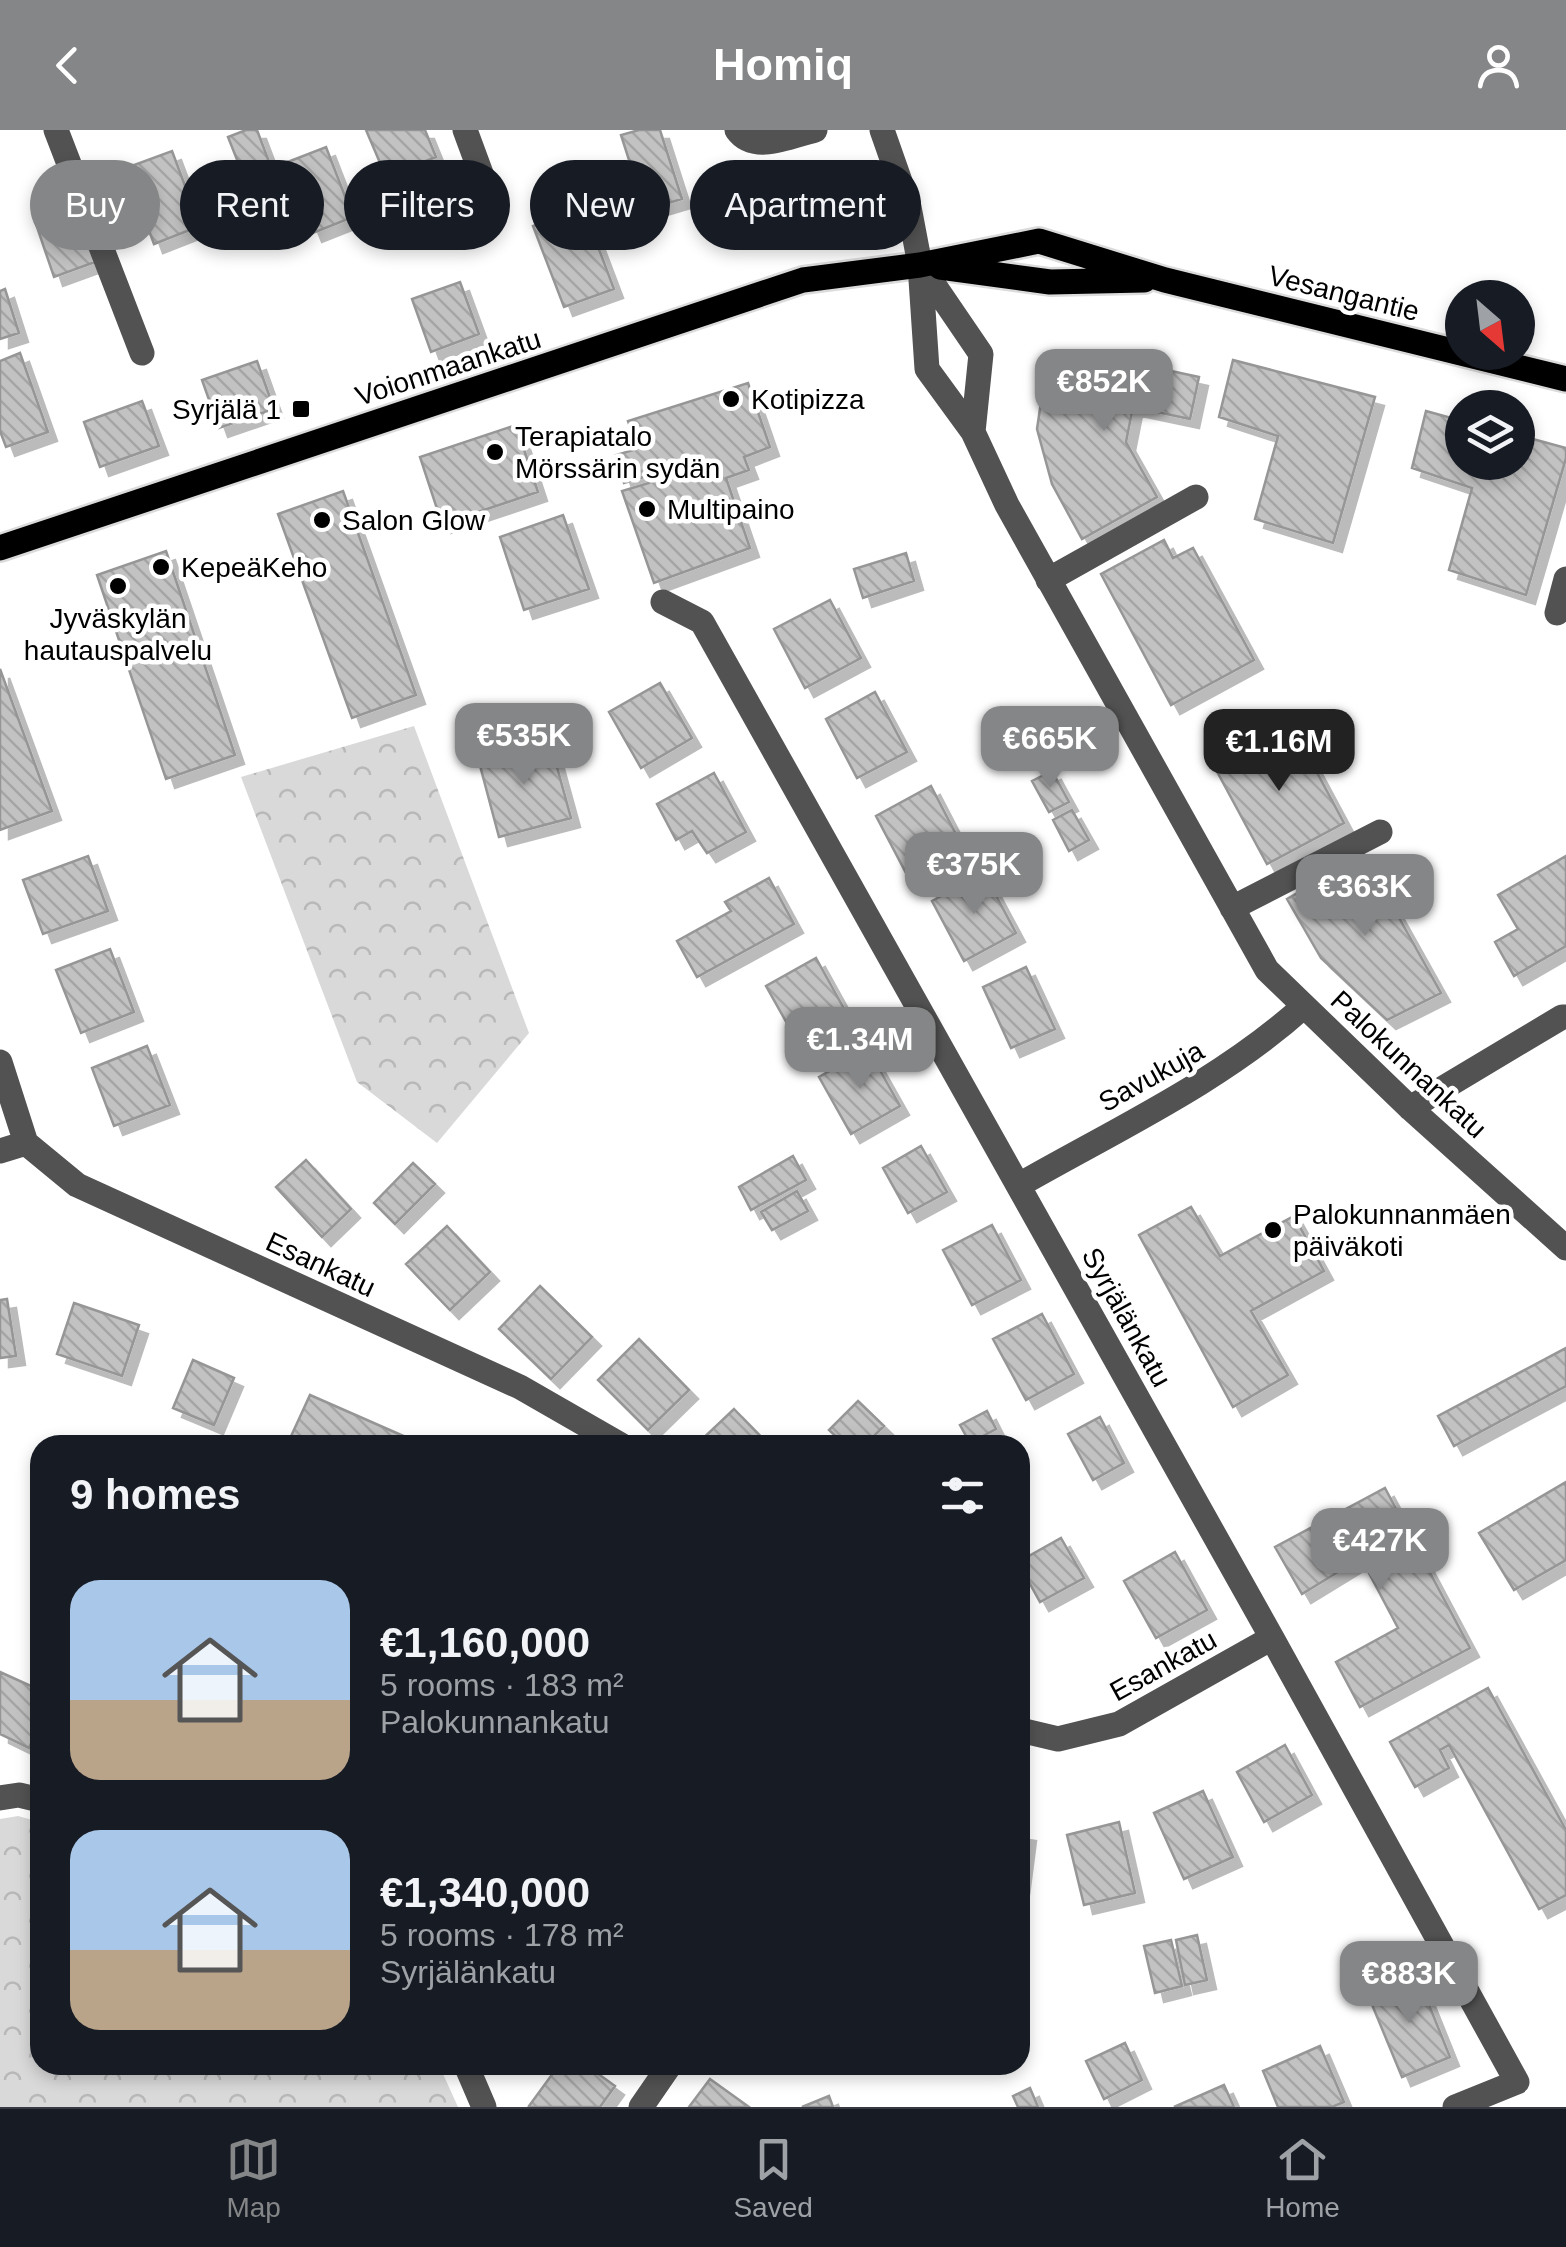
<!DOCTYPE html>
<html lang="en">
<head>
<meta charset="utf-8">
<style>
	body { margin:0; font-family:Helvetica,sans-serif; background:#242831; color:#f1f3f6; height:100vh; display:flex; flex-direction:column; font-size:38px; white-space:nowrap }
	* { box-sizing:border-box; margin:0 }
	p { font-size:32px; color:#9ea1a6 }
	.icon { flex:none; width:55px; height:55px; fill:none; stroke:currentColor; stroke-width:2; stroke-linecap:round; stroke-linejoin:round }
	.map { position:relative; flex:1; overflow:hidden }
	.panel { position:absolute; left:30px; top:1305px; width:1000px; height:640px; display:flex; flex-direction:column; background:#171b24; border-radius:30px; box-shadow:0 5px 15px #0003 }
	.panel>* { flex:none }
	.top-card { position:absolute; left:30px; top:30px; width:1000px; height:90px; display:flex; gap:20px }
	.needle { width:65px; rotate:152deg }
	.fabs { position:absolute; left:1445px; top:150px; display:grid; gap:20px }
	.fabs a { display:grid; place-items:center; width:90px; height:90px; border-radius:50%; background:#171b24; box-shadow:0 5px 15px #0003; font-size:50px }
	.price { position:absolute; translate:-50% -85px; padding:0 22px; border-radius:20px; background:#858687; color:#fff; font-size:32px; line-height:65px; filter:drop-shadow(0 2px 5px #0008) }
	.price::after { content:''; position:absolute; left:50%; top:60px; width:30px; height:22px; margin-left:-15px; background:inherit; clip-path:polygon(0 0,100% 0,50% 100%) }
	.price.on { background:#222; color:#fff }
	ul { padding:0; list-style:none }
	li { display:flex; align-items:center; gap:30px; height:250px; padding:0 40px }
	li span { display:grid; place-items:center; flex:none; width:280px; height:200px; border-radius:30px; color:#555 }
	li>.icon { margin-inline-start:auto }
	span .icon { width:120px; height:120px; fill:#fffc; stroke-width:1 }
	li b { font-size:42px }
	h2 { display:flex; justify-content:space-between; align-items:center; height:120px; padding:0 40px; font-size:42px }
	.chip { padding:0 35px; border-radius:45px; background:#171b24; box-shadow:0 5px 15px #0003; font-size:35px; line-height:90px }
	.chip.on { background:#858687; color:#fff }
	header { display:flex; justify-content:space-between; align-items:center; height:130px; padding:0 40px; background:#858687; color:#fff; font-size:45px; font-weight:600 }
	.tab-bar { display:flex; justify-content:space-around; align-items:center; height:140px; border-top:2px solid #363941; background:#171b24; font-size:28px; color:#9ea1a6 }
	.tab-bar a { display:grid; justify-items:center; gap:5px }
	.tab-bar .on { color:#858687 }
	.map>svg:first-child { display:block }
	.forest { fill:url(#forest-crowns) }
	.building { fill:url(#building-back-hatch); stroke:#969696; stroke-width:2.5; filter:url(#shadow) }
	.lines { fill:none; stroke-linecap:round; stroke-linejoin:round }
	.major-casing { stroke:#dbdbdb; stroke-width:30 }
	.minor { stroke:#525252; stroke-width:25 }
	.major { stroke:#000; stroke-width:25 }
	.poi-dot { fill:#000; stroke:#fff; stroke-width:4 }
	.labels { text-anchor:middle; stroke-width:9; stroke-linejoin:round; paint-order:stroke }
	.street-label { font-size:28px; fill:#000; stroke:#fff }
	.poi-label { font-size:28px; fill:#000; stroke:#fff; text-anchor:start }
</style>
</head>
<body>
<header><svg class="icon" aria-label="back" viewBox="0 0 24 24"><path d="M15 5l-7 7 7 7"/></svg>Homiq<svg class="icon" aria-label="person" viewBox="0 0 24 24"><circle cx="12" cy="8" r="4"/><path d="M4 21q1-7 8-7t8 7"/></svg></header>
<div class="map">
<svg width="1566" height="1977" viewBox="0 0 1566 1977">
	<defs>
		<pattern id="forest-crowns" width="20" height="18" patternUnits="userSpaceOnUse" patternTransform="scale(2.5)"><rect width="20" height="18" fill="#d9d9d9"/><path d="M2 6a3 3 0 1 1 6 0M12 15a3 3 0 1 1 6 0" fill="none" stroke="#b8b8b8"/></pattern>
		<pattern id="building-back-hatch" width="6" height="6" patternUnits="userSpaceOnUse" patternTransform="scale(2.5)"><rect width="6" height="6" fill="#c2c2c2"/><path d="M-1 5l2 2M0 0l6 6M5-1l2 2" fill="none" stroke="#a5a5a5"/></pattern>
		<filter id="shadow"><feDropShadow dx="9" dy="9" stdDeviation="0" flood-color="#0004"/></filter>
	</defs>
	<rect width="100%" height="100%" fill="#fff"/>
	<path class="forest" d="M 414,596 L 529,903 L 437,1013 L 357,952 L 241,647 Z
		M 18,1686 L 40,1692 L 40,1935 L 439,1935 L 458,1977 L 0,1977 L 0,1689 Z"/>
	<path class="building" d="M 246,0 L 257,0 L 274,45 L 247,55 L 228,7 Z
		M 366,0 L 425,0 L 436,27 L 386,47 Z
		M 639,0 L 660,0 L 682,69 L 645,80 L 621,5 Z
		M 326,17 L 353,87 L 313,103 L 285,33 Z
		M 172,21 L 200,96 L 154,114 L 126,38 Z
		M 583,77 L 614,159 L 564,177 L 533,96 Z
		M 77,80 L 95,132 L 54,147 L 36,94 Z
		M 460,152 L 479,204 L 431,222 L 412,169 Z
		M 5,159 L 19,203 L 0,209 L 0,161 Z
		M 20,223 L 48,302 L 6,317 L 0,301 L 0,231 Z
		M 1092,224 L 1199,247 L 1190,289 L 1133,277 L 1126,312 L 1157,367 L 1082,409 L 1052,354 L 1037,299 L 1044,252 Z
		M 1233,230 L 1375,267 L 1333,413 L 1255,389 L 1278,306 L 1219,287 Z
		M 257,231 L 274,279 L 219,298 L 202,250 Z
		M 748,253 L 770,317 L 744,327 L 749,340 L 726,348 L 750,418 L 654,453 L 622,361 L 649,353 L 647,346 L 624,353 L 616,325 L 637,319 L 628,291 Z
		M 142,271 L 159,316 L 100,337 L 84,292 Z
		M 1426,281 L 1462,291 L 1462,332 L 1518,332 L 1518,305 L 1566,318 L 1566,328 L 1526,465 L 1449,440 L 1472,358 L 1412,338 Z
		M 516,295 L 538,362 L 442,394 L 420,327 Z
		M 343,361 L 416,565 L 352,588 L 278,384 Z
		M 563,385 L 589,459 L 524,480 L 500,407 Z
		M 1164,410 L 1173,428 L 1193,418 L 1254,530 L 1171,575 L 1101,444 Z
		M 166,421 L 235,625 L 166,649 L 97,445 Z
		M 906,423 L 914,451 L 863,468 L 854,439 Z
		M 830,470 L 861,528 L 805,558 L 774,499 Z
		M 0,539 L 52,681 L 0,700 Z
		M 660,553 L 692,608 L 641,638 L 609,582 Z
		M 875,562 L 907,622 L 857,648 L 826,589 Z
		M 1291,594 L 1344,693 L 1267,734 L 1214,636 Z
		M 549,608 L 571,688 L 499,707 L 478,628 Z
		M 1052,641 L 1069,672 L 1049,682 L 1032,651 Z
		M 714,643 L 746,702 L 707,723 L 692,701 L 676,710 L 657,674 Z
		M 931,656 L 961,714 L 906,743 L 876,686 Z
		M 1072,680 L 1089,710 L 1069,721 L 1053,690 Z
		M 1364,725 L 1441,863 L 1387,890 L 1321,828 L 1287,769 Z
		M 88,726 L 108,781 L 43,804 L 23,750 Z
		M 1566,726 L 1566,816 L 1514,846 L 1495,812 L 1518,799 L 1498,765 Z
		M 984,743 L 1016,803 L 964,831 L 932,771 Z
		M 769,748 L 794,794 L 697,847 L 677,811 L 731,781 L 725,772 Z
		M 110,819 L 134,882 L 81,903 L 56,840 Z
		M 816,828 L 848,886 L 798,913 L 766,856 Z
		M 1026,837 L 1055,899 L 1011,918 L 983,857 Z
		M 147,916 L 170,975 L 114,996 L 92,938 Z
		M 868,919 L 900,976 L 851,1004 L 819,947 Z
		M 921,1016 L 947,1062 L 908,1083 L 883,1038 Z
		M 793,1026 L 806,1050 L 751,1080 L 739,1057 Z
		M 306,1030 L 351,1079 L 322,1107 L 276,1057 Z
		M 413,1033 L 435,1054 L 395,1094 L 374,1073 Z
		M 797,1061 L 808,1081 L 772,1100 L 761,1082 Z
		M 1191,1077 L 1220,1126 L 1294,1086 L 1324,1141 L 1251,1181 L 1288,1245 L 1233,1277 L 1139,1105 Z
		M 992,1095 L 1021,1150 L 972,1175 L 943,1120 Z
		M 447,1096 L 490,1142 L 450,1180 L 406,1134 Z
		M 540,1156 L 592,1207 L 551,1249 L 499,1199 Z
		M 7,1169 L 16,1226 L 0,1228 L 0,1170 Z
		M 74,1173 L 139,1195 L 122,1246 L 57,1224 Z
		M 1042,1184 L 1074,1244 L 1026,1270 L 993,1209 Z
		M 639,1209 L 689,1260 L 648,1300 L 598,1250 Z
		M 1566,1218 L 1566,1256 L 1454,1316 L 1438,1286 Z
		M 193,1230 L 234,1248 L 214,1295 L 173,1278 Z
		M 310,1265 L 408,1308 L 405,1315 L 287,1315 Z
		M 858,1271 L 884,1296 L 865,1315 L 845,1315 L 829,1300 Z
		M 734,1279 L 769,1315 L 696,1315 Z
		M 987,1281 L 996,1299 L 970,1313 L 960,1295 Z
		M 1100,1287 L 1124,1333 L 1093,1350 L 1068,1304 Z
		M 1566,1352 L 1566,1430 L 1514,1460 L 1479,1403 Z
		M 1385,1358 L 1470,1518 L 1360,1577 L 1336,1532 L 1398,1498 L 1361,1428 L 1302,1464 L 1275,1417 Z
		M 1061,1408 L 1084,1448 L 1040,1472 L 1020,1436 L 1020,1431 Z
		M 1175,1422 L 1207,1480 L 1156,1508 L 1124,1451 Z
		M 0,1542 L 40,1560 L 40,1594 L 29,1618 L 0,1604 Z
		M 1488,1558 L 1566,1700 L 1566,1765 L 1539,1779 L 1449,1615 L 1440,1620 L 1449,1638 L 1415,1657 L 1390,1612 Z
		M 1285,1615 L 1312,1665 L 1264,1692 L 1237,1642 Z
		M 1203,1661 L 1233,1727 L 1184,1749 L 1154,1683 Z
		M 1119,1692 L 1135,1763 L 1084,1775 L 1067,1705 Z
		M 1020,1701 L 1027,1702 L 1020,1756 Z
		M 1197,1805 L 1207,1850 L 1185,1855 L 1176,1810 Z
		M 1171,1810 L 1182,1856 L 1155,1863 L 1144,1816 Z
		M 1417,1845 L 1450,1927 L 1402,1947 L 1368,1865 Z
		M 1125,1913 L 1142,1950 L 1104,1969 L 1086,1931 Z
		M 1320,1916 L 1344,1972 L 1332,1977 L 1278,1977 L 1263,1941 Z
		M 559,1935 L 586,1935 L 615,1956 L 600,1977 L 531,1977 L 529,1976 Z
		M 710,1949 L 749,1977 L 689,1977 Z
		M 1224,1955 L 1234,1977 L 1174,1977 Z
		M 1030,1958 L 1038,1977 L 1018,1977 L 1013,1966 Z
		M 829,1966 L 833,1977 L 802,1977 Z"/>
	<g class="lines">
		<g class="major-casing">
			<path id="major" d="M 940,137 L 1050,152 L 1144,150
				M 0,418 L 803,150 L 920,135 L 1039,111 L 1165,150 L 1566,249"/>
		</g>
		<path class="minor" d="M 56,0 L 142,223
			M 465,0 L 489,65
			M 737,0 C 754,24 791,6 815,0
			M 882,0 L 909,77 L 920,135 L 927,239 L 973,302 L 1007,375 L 1267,840 L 1410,978 L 1566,1118
			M 921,136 L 981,224 L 973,302
			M 1048,450 L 1196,367
			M 663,472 L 702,492 L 1272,1508 L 1517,1952 L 1455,1977
			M 1557,483 L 1566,449
			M 1232,778 L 1380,702
			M 0,932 L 26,1013
			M 1410,978 L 1562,887 L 1566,887
			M 26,1013 L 77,1055 L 520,1257 L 621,1315
			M 0,1021 L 26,1013
			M 1019,1055 C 1115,1000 1221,951 1303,877
			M 1020,1600 L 1058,1609 L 1119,1594 L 1272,1508
			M 0,1668 L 19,1665 L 40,1670
			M 466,1935 L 484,1977
			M 641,1977 L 670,1935"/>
		<use href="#major" class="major"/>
	</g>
	<g class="poi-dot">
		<circle cx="731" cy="269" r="10"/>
		<rect x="291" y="269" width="20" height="20" rx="5"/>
		<circle cx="495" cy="322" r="10"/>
		<circle cx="647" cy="379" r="10"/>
		<circle cx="322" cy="390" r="10"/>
		<circle cx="161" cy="437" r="10"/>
		<circle cx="118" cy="456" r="10"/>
		<circle cx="1273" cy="1100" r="10"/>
	</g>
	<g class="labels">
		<g class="street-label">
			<text transform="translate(1344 163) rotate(14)" y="10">Vesangantie</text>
			<text transform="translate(448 237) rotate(-18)" y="10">Voionmaankatu</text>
			<text transform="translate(1409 934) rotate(43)" y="10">Palokunnankatu</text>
			<text transform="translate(1151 946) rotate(-29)" y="10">Savukuja</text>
			<text transform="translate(321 1134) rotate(25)" y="10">Esankatu</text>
			<text transform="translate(1127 1187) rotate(61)" y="10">Syrjälänkatu</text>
			<text transform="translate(1163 1535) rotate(-29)" y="10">Esankatu</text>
		</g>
		<g class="poi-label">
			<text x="751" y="279">Kotipizza</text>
			<text x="281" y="289" text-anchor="end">Syrjälä 1</text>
			<text x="515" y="316">Terapiatalo<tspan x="515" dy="32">Mörssärin sydän</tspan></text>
			<text x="667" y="389">Multipaino</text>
			<text x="342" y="400">Salon Glow</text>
			<text x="181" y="447">KepeäKeho</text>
			<text x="118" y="498" text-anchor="middle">Jyväskylän<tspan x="118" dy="32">hautauspalvelu</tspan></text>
			<text x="1293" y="1094">Palokunnanmäen<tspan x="1293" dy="32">päiväkoti</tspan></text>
		</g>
	</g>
</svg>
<div class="fabs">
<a><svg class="needle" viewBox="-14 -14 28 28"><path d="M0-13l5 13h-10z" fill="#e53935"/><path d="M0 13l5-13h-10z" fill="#9ea1a6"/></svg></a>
<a><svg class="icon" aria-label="layers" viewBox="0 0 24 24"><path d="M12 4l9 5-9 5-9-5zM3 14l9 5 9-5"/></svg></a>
</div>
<b class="price" style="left:1104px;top:304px">€852K</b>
<b class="price" style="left:524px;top:658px">€535K</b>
<b class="price" style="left:1050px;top:661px">€665K</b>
<b class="price on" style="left:1279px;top:664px">€1.16M</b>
<b class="price" style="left:974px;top:787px">€375K</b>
<b class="price" style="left:1365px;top:809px">€363K</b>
<b class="price" style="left:860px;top:962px">€1.34M</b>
<b class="price" style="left:1380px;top:1463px">€427K</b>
<b class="price" style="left:1409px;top:1896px">€883K</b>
<div class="top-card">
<a class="chip on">Buy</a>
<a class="chip">Rent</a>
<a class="chip">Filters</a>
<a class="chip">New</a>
<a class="chip">Apartment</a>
</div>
<section class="panel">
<h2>9 homes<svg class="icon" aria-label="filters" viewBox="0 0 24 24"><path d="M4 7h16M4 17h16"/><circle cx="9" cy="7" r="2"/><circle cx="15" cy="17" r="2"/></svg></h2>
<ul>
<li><span style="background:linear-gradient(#a9c7e8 60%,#b9a48a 0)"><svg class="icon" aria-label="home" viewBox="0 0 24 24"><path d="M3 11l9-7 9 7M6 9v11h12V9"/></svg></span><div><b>€1,160,000</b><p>5 rooms · 183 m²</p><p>Palokunnankatu</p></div></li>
<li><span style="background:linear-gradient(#a9c7e8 60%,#b9a48a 0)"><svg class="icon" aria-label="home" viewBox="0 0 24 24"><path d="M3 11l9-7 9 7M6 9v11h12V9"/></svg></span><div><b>€1,340,000</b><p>5 rooms · 178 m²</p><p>Syrjälänkatu</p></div></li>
</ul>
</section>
</div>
<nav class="tab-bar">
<a class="on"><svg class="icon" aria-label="map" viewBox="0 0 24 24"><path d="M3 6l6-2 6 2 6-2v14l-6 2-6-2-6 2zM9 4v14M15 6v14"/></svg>Map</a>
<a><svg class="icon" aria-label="saved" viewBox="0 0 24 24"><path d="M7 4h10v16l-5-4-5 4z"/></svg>Saved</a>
<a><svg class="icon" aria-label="home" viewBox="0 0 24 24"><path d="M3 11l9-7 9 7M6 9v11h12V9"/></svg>Home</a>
</nav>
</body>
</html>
